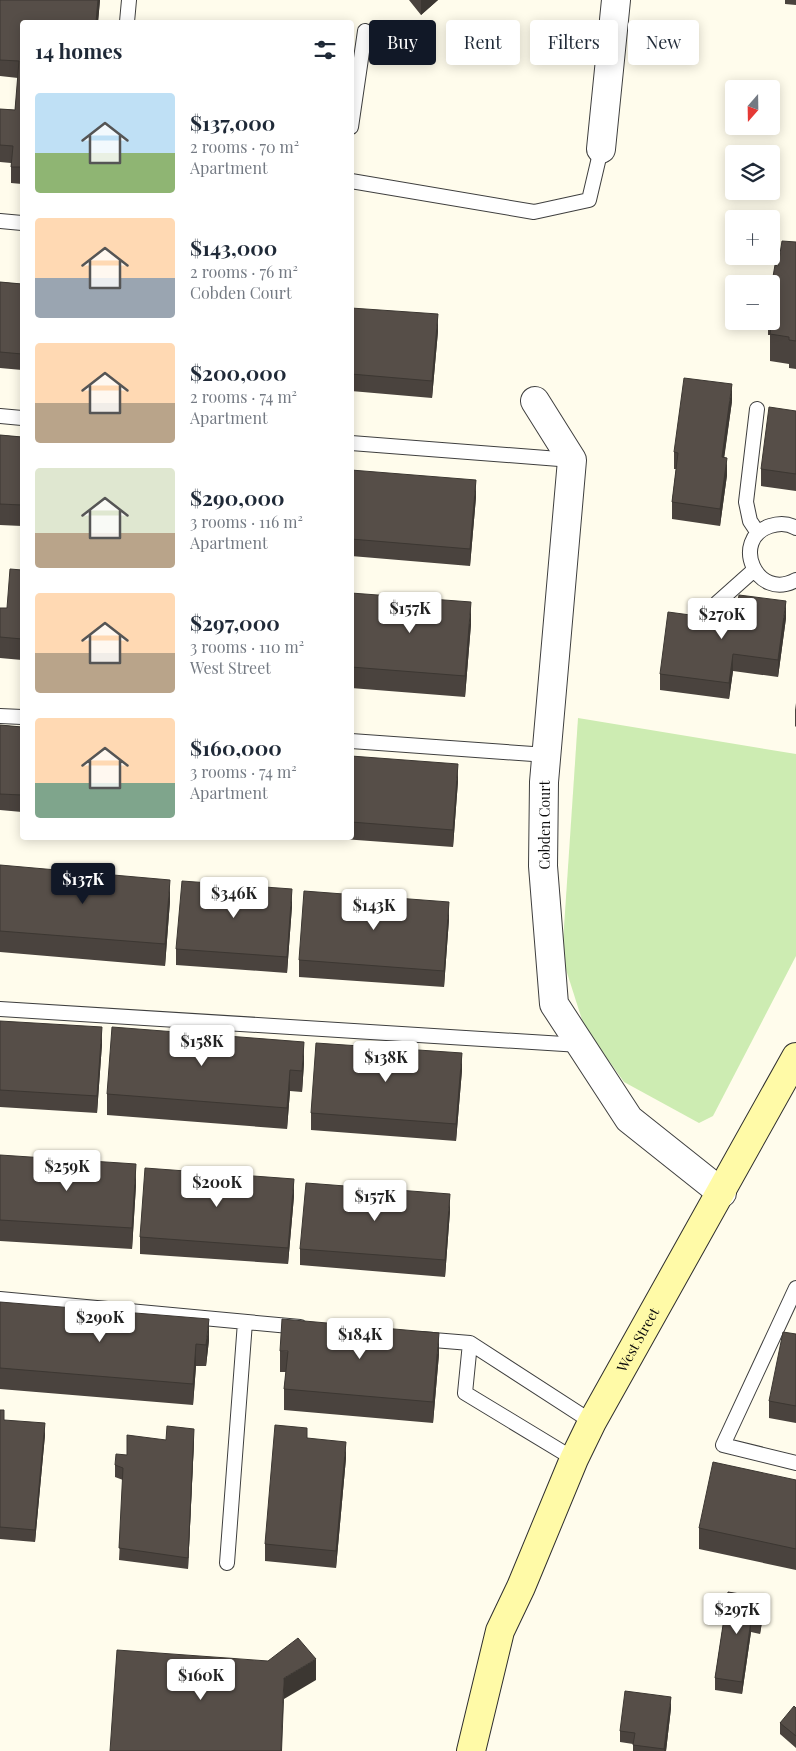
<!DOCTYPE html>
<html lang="en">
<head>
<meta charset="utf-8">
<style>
	body { margin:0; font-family:"Playfair Display",serif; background:#f2f2f3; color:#1f2937; height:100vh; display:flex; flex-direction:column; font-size:19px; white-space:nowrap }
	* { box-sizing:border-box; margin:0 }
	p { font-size:16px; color:#747a83 }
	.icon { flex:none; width:28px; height:28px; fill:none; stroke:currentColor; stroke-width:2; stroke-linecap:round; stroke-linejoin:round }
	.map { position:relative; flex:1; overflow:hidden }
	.details { position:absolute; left:20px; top:20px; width:334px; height:820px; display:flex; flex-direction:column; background:#fff; border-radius:5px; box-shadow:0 2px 12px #0003 }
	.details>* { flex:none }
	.banner { position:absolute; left:369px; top:20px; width:351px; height:45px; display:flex; gap:10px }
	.needle { width:32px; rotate:200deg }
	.buttons { position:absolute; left:725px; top:80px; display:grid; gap:10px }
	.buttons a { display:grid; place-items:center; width:55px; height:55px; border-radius:5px; background:#fff; box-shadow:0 2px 12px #0003; font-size:25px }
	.price { position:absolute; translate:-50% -42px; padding:0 11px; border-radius:5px; background:#fff; color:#222; font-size:16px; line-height:32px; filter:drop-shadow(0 1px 2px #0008) }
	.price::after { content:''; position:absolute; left:50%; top:30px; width:15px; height:11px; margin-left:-8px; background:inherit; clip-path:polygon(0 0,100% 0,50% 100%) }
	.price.on { background:#111827; color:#fff }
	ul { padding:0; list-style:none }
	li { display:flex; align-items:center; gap:15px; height:125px; padding:0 15px }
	li span { display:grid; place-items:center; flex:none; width:140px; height:100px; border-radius:5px; color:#555 }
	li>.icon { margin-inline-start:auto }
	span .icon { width:60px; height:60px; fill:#fffc; stroke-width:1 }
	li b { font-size:21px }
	h2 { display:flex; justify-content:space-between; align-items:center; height:60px; padding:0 15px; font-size:21px }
	.pill { padding:0 18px; border-radius:5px; background:#fff; box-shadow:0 2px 12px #0003; font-size:18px; line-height:45px }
	.pill.on { background:#111827; color:#fff }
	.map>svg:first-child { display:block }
	.green { fill:#cdecb2 }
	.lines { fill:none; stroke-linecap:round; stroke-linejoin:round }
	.service-casing { stroke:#3f3f3f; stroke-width:16 }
	.minor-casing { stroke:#3f3f3f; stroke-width:30 }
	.secondary-casing { stroke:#2e2e2e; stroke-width:30 }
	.service { stroke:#fff; stroke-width:14 }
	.minor { stroke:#fff; stroke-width:28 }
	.secondary { stroke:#fffaa7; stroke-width:28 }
	.wall { fill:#4a433e }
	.shaded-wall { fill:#3c3732 }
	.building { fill:#564e48; stroke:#3c3732 }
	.labels { text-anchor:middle; stroke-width:5; stroke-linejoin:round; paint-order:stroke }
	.street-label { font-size:14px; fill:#0c0c0c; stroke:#fff }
</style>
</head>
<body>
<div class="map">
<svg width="796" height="1751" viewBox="0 0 796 1751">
	<rect width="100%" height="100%" fill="#fffcec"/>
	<path class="green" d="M 578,718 L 796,754 L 796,956 L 713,1116 L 699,1123 L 624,1082 L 584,1026 L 562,957 Z"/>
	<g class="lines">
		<g class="service-casing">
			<path id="service" d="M 127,22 L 129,0
				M 351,127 L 365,31
				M 351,181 L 534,212 L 589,200 L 601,149
				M 0,221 L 22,223
				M 757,409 L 746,502 L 750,521 L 758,533
				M 0,416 L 22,418
				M 351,443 L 572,460
				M 796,528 C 788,523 779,523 770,526 C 730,539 756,602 796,580
				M 717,603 L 754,570
				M 0,716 L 22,717
				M 351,741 L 547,755
				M 0,1009 L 580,1045
				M 796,1288 L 723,1445 L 796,1463
				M 0,1299 L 300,1327
				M 421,1339 L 470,1343 L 592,1422
				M 470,1343 L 465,1393 L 574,1459
				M 227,1563 L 245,1322"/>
		</g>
		<g class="minor-casing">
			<path id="minor" d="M 601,149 L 616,0
				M 535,401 L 572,460 L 544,782 L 543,866 L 554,1004 L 629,1119 L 722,1193"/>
		</g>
		<g class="secondary-casing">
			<g id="secondary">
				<path id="s1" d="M 471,1751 L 500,1631 L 521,1587 L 574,1459 L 592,1422 L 796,1057"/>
			</g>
		</g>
		<use href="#service" class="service"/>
		<use href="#minor" class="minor"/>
		<use href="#secondary" class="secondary"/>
	</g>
	<path class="wall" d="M 0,0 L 100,0 L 98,22 L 22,22 L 22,184 L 11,183 L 11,163 L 0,162 L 0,109 L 15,110 L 18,78 L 0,76 Z
		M 409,0 L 438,0 L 421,15 Z
		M 785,0 L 796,0 L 796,5 L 785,4 Z
		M 796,242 L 796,369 L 789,368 L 789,364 L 770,361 L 770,335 L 768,335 L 768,321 L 771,321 L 771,288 L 778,266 Z
		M 0,282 L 22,284 L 22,370 L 0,368 Z
		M 351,308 L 438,331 L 432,398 L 351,391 Z
		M 732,401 L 724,457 L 727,475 L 720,526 L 672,519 L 672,502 L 676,469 L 674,469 L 674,452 Z
		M 796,411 L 796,491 L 761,486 L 761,469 Z
		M 0,435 L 22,437 L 22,526 L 0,525 Z
		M 351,470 L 476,497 L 470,566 L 351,556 Z
		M 22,570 L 22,660 L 0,658 L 0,608 L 7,608 Z
		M 351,593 L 471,624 L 465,697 L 351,688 Z
		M 786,618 L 778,677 L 733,671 L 729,699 L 660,690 L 660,674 L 735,621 Z
		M 796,703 L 796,727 L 795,726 L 795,710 Z
		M 0,725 L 22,727 L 22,812 L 0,810 Z
		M 351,756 L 458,781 L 453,847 L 329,838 L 351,838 Z
		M 0,865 L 170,901 L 165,966 L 0,952 Z
		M 292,906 L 287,973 L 176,965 L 176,949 Z
		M 449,919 L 444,987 L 299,977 L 299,960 Z
		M 0,1021 L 102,1044 L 97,1113 L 0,1107 Z
		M 304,1063 L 302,1092 L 290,1091 L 287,1129 L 107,1115 L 107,1094 Z
		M 462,1070 L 456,1141 L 311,1130 L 311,1113 Z
		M 0,1155 L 136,1185 L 132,1249 L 0,1241 Z
		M 294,1196 L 288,1264 L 140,1254 L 140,1237 Z
		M 450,1211 L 445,1277 L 300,1265 L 300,1249 Z
		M 0,1302 L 209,1340 L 206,1366 L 196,1366 L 193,1405 L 0,1389 Z
		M 796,1334 L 796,1423 L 769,1418 L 769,1401 Z
		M 280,1351 L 439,1354 L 433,1423 L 284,1410 L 284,1389 L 286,1372 L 280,1372 Z
		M 0,1410 L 4,1420 L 45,1435 L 35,1542 L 0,1539 Z
		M 307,1438 L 346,1458 L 336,1568 L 265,1561 L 265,1544 Z
		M 166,1440 L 194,1441 L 188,1569 L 119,1560 L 123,1480 L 115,1477 L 115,1465 L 127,1455 Z
		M 796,1480 L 796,1570 L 699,1549 L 699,1528 Z
		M 728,1592 L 764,1610 L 760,1634 L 751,1632 L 742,1694 L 715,1690 L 715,1678 Z
		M 671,1708 L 666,1751 L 633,1751 L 633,1744 L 620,1742 L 620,1731 Z
		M 796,1708 L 796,1748 L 780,1734 L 780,1723 Z"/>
	<path class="shaded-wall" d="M 98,0 L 100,0 L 98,22 L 96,22 Z
		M 421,0 L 438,0 L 421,15 Z
		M 438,314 L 438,331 L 432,398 L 432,381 Z
		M 732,384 L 732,401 L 722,474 L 722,457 Z
		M 727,458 L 727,475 L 720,526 L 720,509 Z
		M 476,480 L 476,497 L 470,566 L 470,549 Z
		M 786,601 L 786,618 L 778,677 L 778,660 Z
		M 471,602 L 471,624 L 465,697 L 465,676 Z
		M 733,654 L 733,671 L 729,699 L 729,683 Z
		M 458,764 L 458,781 L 453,847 L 453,830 Z
		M 170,880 L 170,901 L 165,966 L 165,944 Z
		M 292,889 L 292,906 L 287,973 L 287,957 Z
		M 449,902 L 449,919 L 444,987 L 444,971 Z
		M 102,1027 L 102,1044 L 97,1113 L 97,1096 Z
		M 304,1042 L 304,1063 L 302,1092 L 302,1071 Z
		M 462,1053 L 462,1070 L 456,1141 L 456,1124 Z
		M 290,1070 L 290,1091 L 287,1129 L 287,1108 Z
		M 136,1164 L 136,1185 L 132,1249 L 132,1228 Z
		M 294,1179 L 294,1196 L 288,1264 L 288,1248 Z
		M 450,1194 L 450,1211 L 445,1277 L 445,1260 Z
		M 209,1319 L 209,1340 L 206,1366 L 206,1345 Z
		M 439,1333 L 439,1354 L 433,1423 L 433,1402 Z
		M 196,1344 L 196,1366 L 193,1405 L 193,1384 Z
		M 45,1423 L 45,1435 L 35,1542 L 35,1530 Z
		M 194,1429 L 194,1441 L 188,1569 L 188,1558 Z
		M 346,1442 L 346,1458 L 336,1568 L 336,1551 Z
		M 764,1598 L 764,1610 L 760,1634 L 760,1622 Z
		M 751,1621 L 751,1632 L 742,1694 L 742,1682 Z
		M 316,1659 L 316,1680 L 284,1699 L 282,1751 L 281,1751 L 284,1678 Z
		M 671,1697 L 671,1708 L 666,1751 L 664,1751 Z"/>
	<path class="building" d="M 0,0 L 98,0 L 96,22 L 22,22 L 22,167 L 11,167 L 13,146 L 0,145 L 0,109 L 15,110 L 19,61 L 0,60 Z
		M 782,241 L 796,242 L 796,341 L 789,340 L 789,337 L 770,334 L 774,308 L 771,308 L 771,288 L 775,265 L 778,266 Z
		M 0,282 L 22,284 L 22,354 L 0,352 Z
		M 351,308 L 438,314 L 432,381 L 351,374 Z
		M 684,378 L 732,384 L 722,457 L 727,458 L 720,509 L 672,502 L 678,453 L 674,452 Z
		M 769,407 L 796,411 L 796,474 L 761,469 Z
		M 0,435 L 22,437 L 22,505 L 0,504 Z
		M 351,470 L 476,480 L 470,549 L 351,539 Z
		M 10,569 L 22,570 L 22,639 L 0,637 L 0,608 L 7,608 Z
		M 351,593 L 471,602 L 465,676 L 351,667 Z
		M 739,595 L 786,601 L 778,660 L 733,654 L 729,683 L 660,674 L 668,612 L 735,621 Z
		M 0,725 L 22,727 L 22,795 L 0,794 Z
		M 351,756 L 458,764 L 453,830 L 351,822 Z
		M 0,865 L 170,880 L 165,944 L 0,931 Z
		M 182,881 L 292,889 L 287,957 L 176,949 Z
		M 304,891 L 449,902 L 444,971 L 299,960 Z
		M 0,1021 L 102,1027 L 97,1096 L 0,1090 Z
		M 112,1027 L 304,1042 L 302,1071 L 290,1070 L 287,1108 L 107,1094 Z
		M 316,1043 L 462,1053 L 456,1124 L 311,1113 Z
		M 0,1155 L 136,1164 L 132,1228 L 0,1220 Z
		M 145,1168 L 294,1179 L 288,1248 L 140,1237 Z
		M 306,1183 L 450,1194 L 445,1260 L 300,1249 Z
		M 0,1302 L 209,1319 L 206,1345 L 196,1344 L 193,1384 L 0,1368 Z
		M 282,1319 L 439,1333 L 433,1402 L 284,1389 L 288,1351 L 280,1351 Z
		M 783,1332 L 796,1334 L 796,1406 L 769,1401 Z
		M 0,1410 L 4,1410 L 4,1420 L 45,1423 L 35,1530 L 0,1527 Z
		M 275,1425 L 307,1428 L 307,1438 L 346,1442 L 336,1551 L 265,1544 Z
		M 167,1426 L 194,1429 L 188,1558 L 119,1548 L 123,1468 L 115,1465 L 116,1454 L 127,1455 L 127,1435 L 166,1440 Z
		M 713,1462 L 796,1480 L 796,1549 L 699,1528 Z
		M 728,1592 L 764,1598 L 760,1622 L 751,1621 L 742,1682 L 715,1678 Z
		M 298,1638 L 316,1659 L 284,1678 L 281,1751 L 110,1751 L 117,1650 L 268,1661 Z
		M 625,1691 L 671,1697 L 664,1749 L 633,1745 L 635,1733 L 620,1731 Z
		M 794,1706 L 796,1708 L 796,1736 L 780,1723 Z"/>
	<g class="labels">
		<g class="street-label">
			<text transform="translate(545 825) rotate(-90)" y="5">Cobden Court</text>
			<text dy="5" stroke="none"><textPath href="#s1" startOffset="446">West Street</textPath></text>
		</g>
	</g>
</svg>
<div class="buttons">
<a><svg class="needle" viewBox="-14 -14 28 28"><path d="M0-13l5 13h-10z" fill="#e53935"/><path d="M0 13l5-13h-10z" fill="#747a83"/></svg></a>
<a><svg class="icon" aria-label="layers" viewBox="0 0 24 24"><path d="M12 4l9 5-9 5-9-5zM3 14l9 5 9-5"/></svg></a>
<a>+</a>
<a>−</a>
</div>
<b class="price" style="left:410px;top:634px">$157K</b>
<b class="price" style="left:722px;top:640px">$270K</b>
<b class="price on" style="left:83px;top:905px">$137K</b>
<b class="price" style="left:234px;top:919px">$346K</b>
<b class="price" style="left:374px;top:931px">$143K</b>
<b class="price" style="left:202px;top:1067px">$158K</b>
<b class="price" style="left:386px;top:1083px">$138K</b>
<b class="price" style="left:67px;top:1192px">$259K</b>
<b class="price" style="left:217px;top:1208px">$200K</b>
<b class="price" style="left:375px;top:1222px">$157K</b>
<b class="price" style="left:100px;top:1343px">$290K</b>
<b class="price" style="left:360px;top:1360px">$184K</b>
<b class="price" style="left:737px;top:1635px">$297K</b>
<b class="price" style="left:201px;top:1701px">$160K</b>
<div class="banner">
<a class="pill on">Buy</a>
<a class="pill">Rent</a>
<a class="pill">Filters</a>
<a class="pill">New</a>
</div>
<section class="details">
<h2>14 homes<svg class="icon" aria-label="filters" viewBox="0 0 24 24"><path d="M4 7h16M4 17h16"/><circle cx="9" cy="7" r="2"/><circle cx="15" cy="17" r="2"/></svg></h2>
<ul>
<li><span style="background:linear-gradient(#bfe0f5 60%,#8fb573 0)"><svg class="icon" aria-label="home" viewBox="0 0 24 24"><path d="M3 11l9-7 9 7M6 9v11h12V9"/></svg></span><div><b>$137,000</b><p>2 rooms · 70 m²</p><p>Apartment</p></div></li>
<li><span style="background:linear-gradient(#ffd9b3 60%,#9aa5b1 0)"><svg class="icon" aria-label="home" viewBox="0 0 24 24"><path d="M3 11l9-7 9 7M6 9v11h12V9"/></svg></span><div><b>$143,000</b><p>2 rooms · 76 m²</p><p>Cobden Court</p></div></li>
<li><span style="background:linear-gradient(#ffd9b3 60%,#b9a48a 0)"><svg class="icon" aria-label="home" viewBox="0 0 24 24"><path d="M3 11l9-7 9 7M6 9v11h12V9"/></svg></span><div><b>$200,000</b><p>2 rooms · 74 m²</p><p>Apartment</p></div></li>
<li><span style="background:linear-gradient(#dfe7d0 65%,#b9a48a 0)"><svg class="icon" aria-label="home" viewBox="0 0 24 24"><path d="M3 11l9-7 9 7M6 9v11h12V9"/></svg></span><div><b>$290,000</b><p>3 rooms · 116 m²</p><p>Apartment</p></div></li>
<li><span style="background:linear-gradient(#ffd9b3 60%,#b9a48a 0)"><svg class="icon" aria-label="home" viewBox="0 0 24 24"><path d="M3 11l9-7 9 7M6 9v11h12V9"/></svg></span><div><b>$297,000</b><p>3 rooms · 110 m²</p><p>West Street</p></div></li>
<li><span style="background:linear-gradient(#ffd9b3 65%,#7fa58c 0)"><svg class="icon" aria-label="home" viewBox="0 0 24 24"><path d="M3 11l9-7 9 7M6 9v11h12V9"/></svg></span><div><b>$160,000</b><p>3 rooms · 74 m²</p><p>Apartment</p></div></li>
</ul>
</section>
</div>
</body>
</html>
